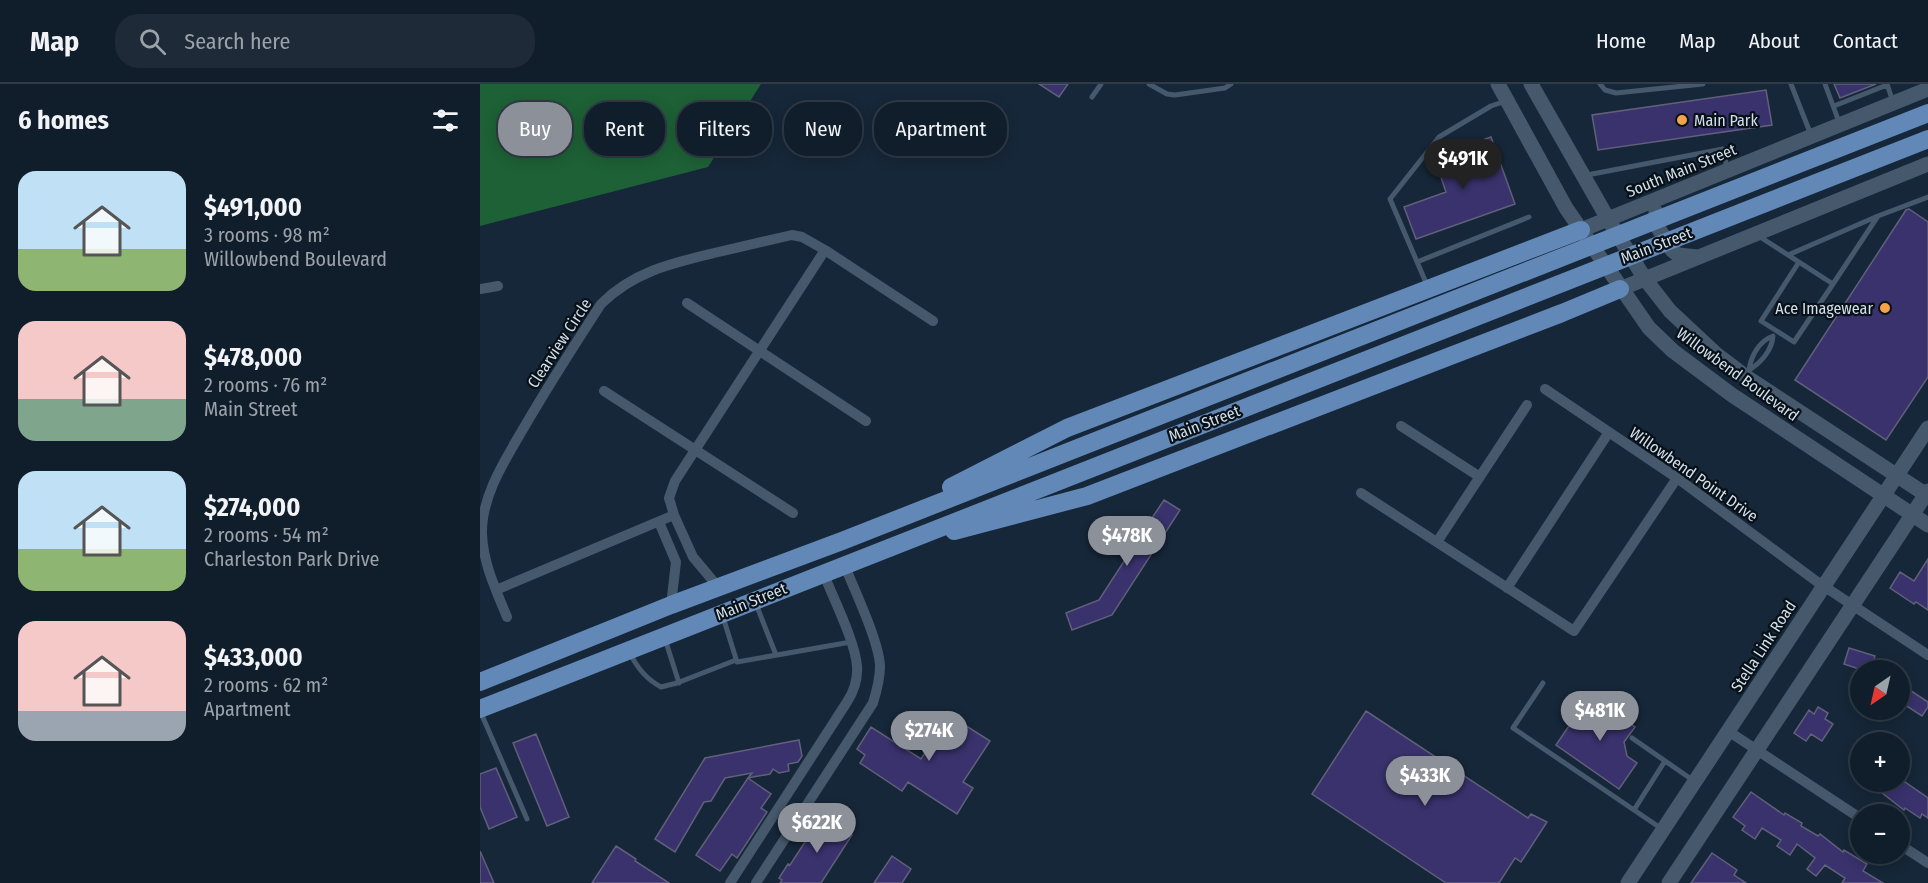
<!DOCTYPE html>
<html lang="en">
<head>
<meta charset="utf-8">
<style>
	body { margin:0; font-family:"Fira Sans Condensed",sans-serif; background:#1e2a37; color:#f1f3f6; height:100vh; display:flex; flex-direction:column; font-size:22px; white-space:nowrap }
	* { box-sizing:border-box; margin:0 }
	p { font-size:20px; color:#9ca2a9 }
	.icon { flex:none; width:33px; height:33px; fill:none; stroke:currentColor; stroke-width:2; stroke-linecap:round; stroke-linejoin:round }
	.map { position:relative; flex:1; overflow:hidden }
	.side { display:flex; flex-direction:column; background:#101d2b; width:480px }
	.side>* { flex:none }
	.guide { position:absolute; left:18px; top:18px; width:570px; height:54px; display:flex; gap:12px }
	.needle { width:39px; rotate:214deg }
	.controls { position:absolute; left:1370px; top:576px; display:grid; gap:12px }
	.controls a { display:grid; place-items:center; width:60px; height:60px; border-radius:50%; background:#101d2b; box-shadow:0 3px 15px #0003,0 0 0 2px #303b47; font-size:30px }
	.price { position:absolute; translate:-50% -51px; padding:0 14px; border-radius:21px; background:#8c9099; color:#fff; font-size:20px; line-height:39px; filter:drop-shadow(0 2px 3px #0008) }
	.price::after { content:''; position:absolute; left:50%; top:36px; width:18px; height:14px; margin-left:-9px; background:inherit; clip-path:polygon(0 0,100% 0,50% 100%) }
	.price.current { background:#222; color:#fff }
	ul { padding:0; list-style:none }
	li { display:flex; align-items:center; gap:18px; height:150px; padding:0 18px }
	li span { display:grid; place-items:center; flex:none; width:168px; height:120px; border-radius:18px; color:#555 }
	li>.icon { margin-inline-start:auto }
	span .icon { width:72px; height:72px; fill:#fffc; stroke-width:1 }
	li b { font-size:26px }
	h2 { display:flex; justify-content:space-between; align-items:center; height:72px; padding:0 18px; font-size:26px }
	.tag { padding:0 21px; border-radius:24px; background:#101d2b; box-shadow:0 3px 15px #0003,0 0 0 2px #303b47; font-size:21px; line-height:54px }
	.tag.current { background:#8c9099; color:#fff }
	header { display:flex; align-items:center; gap:36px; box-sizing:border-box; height:84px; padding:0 30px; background:#101d2b; border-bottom:2px solid #303b47 }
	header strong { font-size:28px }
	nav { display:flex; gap:33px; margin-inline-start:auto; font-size:21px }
	.search { width:420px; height:54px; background:#1e2a37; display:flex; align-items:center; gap:15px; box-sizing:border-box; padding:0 21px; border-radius:24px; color:#9ca2a9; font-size:22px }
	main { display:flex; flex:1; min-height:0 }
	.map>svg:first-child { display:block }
	.forest { fill:#1e6136 }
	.building { fill:#39326d; stroke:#60607a; stroke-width:1.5 }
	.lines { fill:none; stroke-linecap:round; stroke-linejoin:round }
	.service { stroke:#45586c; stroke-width:5 }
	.minor { stroke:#45586c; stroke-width:10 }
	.secondary { stroke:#45586c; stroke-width:15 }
	.trunk { stroke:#6188b7; stroke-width:18 }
	.poi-dot { fill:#f5a346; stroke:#081018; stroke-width:2 }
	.labels { text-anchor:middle; stroke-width:4.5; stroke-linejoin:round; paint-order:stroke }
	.poi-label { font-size:16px; fill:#d3dfeb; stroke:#081018; text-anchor:start }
	.street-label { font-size:16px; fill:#d3dfeb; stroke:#081018 }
</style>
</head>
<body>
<header>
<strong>Map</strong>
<div class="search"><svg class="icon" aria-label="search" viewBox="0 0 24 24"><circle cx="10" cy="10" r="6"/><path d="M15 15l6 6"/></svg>Search here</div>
<nav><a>Home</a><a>Map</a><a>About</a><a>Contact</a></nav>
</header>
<main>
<section class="side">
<h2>6 homes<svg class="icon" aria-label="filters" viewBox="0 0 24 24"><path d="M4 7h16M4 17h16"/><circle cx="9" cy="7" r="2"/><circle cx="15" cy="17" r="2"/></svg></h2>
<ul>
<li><span style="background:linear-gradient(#bfe0f5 65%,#8fb573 0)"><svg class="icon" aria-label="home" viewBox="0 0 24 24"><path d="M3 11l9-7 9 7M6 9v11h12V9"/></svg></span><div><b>$491,000</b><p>3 rooms · 98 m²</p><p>Willowbend Boulevard</p></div></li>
<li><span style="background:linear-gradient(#f6c9c9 65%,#7fa58c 0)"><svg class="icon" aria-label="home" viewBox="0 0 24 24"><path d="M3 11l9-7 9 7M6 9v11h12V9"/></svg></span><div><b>$478,000</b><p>2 rooms · 76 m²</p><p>Main Street</p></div></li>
<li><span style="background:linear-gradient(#bfe0f5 65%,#8fb573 0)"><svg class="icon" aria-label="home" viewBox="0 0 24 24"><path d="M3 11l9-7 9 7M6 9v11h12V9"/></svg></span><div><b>$274,000</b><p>2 rooms · 54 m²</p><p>Charleston Park Drive</p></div></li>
<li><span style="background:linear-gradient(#f6c9c9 75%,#9aa5b1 0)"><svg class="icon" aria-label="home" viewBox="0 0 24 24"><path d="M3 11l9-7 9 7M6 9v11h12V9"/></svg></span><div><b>$433,000</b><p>2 rooms · 62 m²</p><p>Apartment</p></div></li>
</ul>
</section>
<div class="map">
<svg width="1448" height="799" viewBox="0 0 1448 799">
	<rect width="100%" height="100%" fill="#162739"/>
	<path class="forest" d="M 0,0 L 281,0 L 228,83 L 0,142 Z"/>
	<path class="building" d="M 559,0 L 588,0 L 579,13 Z
		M 1354,0 L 1396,0 L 1360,14 Z
		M 1286,6 L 1292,41 L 1118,66 L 1112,31 Z
		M 1011,53 L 1035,120 L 936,155 L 924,123 L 966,108 L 954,73 Z
		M 1429,125 L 1448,138 L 1448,293 L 1406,356 L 1315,296 L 1426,126 Z
		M 684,416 L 700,426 L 632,531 L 592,546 L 586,529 L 619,516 L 652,465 L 644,460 L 661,435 L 668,440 Z
		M 1448,475 L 1448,526 L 1436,518 L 1434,520 L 1410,504 L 1420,488 L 1434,497 Z
		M 1369,564 L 1395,572 L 1390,586 L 1382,586 L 1364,580 Z
		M 1419,599 L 1448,618 L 1448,623 L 1442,632 L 1419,617 Z
		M 1109,612 L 1155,643 L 1144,658 L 1147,672 L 1157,679 L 1139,705 L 1076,661 Z
		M 1338,623 L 1348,629 L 1345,635 L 1353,640 L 1342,657 L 1331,650 L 1326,657 L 1314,649 L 1329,626 L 1334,630 Z
		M 886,627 L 1048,734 L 1051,730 L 1067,738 L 1041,778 L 1035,774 L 1019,799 L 966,799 L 832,710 Z
		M 469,631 L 510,657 L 483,698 L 493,704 L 477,730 L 428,698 L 422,707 L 380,679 L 385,671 L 377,665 L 391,643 L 441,675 Z
		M 56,650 L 89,733 L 67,742 L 33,659 Z
		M 319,656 L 322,672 L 318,678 L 308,680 L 309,687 L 299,689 L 293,685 L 290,690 L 268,694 L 272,689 L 245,694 L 231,717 L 224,718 L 195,768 L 175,755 L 225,674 Z
		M 16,684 L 37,733 L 9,745 L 0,723 L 0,690 Z
		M 268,694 L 291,710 L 281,724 L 287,728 L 257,774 L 252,770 L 240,787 L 216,771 Z
		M 1388,698 L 1425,698 L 1448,714 L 1448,734 L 1442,730 L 1440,734 L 1425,724 L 1424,726 Z
		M 1271,708 L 1304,731 L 1305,729 L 1322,739 L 1321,742 L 1338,752 L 1340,750 L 1363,768 L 1364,766 L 1387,780 L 1383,787 L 1403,799 L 1362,799 L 1365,794 L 1345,781 L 1336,792 L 1327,785 L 1335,774 L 1317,760 L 1310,771 L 1297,762 L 1301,756 L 1282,744 L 1275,755 L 1262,746 L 1265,742 L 1253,733 Z
		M 342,732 L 372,751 L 341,799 L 300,799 L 302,796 L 299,794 L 308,780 L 310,781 Z
		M 136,762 L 156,775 L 155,777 L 189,799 L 112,799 Z
		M 0,767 L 14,799 L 0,799 Z
		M 1232,769 L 1257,786 L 1254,791 L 1266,799 L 1211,799 Z
		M 412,772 L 431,785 L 422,799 L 394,799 Z"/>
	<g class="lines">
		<path class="service" d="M 669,0 L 687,10 L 695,11 L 745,4 L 751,0
			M 1120,0 L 1125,6 L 1136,9 L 1223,0
			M 1311,0 L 1331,51
			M 1345,0 L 1359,38
			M 1407,0 L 1413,18
			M 612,13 L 621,0
			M 1354,22 L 1407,1
			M 1107,91 L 1243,65 L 1247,84
			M 1398,132 L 1448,113
			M 1277,151 L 1353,200 L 1398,132 L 1308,171
			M 937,178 L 1049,133
			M 1319,178 L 1281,237 L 1314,258 L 1353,200
			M 947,201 L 910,115 L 959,53 L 1011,22 L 1026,17
			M 1293,252 C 1292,266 1281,279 1269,286 C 1271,272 1279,257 1293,252 Z
			M 276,520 L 296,571
			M 243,533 L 257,578 L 371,558
			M 185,555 L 199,599
			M 150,569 C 157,584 166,595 181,603 L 197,599 L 256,576
			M 1063,599 L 1033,644 L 1182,745
			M 1,629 L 47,735
			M 1152,654 L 1214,697
			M 1154,726 L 1185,677"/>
		<path class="minor" d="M 0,205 L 18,202
			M 207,219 L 386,337
			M 1065,305 L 1197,394 L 1336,497 L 1448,571
			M 124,307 L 313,429
			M 921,342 L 1000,393
			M 881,409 L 1094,547 L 1197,394
			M 179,438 L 196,478 L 191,521
			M 957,458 L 1047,321
			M 239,504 L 213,473 L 194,431 L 189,414 L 195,397 L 345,166
			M 1027,504 L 1129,348
			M 16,506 L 194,431
			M 27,533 C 16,506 3,479 2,450 C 1,411 27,373 46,340 C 70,299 95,260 121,220 C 153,188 192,179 234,169 C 260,163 286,157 312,151 L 322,153 L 345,166 L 453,237
			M 1248,647 L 1380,734
			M 1419,760 L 1448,779
			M 250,799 L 367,618 C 374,607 378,595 377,582 C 375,557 353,514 343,488
			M 276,799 L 393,619 C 397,606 400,595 400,582 C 399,557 374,505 364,480"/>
		<path class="secondary" d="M 1018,0 L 1086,124 L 1169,244 L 1193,267 L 1252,311 L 1448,441
			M 1051,0 L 1128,135 L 1165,195 L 1190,227 L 1236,270 L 1265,292 L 1448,412
			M 1176,128 L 1175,139 L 1192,166 L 1198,171 L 1218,173
			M 1101,146 L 1448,5
			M 1140,205 L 1448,80
			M 1148,799 L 1448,344
			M 1189,799 L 1448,407"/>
		<path class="trunk" d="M 471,403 L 587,344 L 1101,146
			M 474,447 L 607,412 L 1082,229 L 1140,205
			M 0,598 L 191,521 L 362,457 L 1448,29
			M 0,625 L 1448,55"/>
	</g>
	<g class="poi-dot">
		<circle cx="1202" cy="36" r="6"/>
		<circle cx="1405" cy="224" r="6"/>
	</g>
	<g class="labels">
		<g class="poi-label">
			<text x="1214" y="42">Main Park</text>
			<text x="1393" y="230" text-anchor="end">Ace Imagewear</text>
		</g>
		<g class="street-label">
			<text transform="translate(1201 86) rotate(-22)" y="6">South Main Street</text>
			<text transform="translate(1176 161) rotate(-21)" y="6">Main Street</text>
			<text transform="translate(79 259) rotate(-57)" y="6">Clearview Circle</text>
			<text transform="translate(1258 290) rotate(36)" y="6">Willowbend Boulevard</text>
			<text transform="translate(724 339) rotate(-21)" y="6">Main Street</text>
			<text transform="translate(1214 390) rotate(35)" y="6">Willowbend Point Drive</text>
			<text transform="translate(271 517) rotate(-22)" y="6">Main Street</text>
			<text transform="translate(1283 562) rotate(-57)" y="6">Stella Link Road</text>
		</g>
	</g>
</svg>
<div class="controls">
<a><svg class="needle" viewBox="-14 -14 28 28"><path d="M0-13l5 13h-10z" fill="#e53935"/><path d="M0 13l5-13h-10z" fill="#9ca2a9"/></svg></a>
<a>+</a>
<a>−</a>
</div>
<b class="price current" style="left:983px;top:106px">$491K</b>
<b class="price" style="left:647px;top:483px">$478K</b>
<b class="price" style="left:1120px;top:658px">$481K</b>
<b class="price" style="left:449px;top:678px">$274K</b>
<b class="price" style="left:945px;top:723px">$433K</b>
<b class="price" style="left:337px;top:770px">$622K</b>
<div class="guide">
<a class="tag current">Buy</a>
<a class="tag">Rent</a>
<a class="tag">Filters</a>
<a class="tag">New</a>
<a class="tag">Apartment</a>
</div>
</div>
</main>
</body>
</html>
